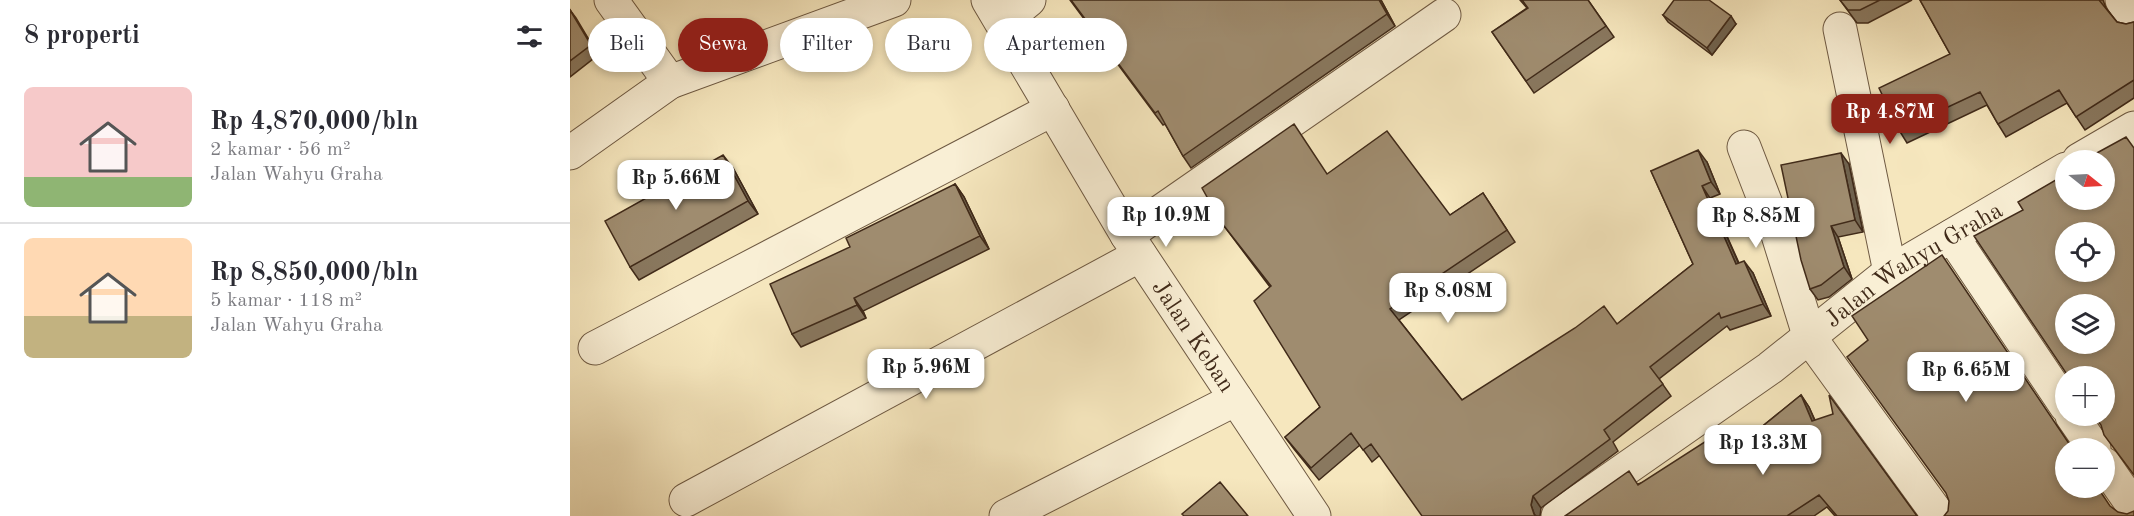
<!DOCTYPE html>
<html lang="id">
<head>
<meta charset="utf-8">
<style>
	body { margin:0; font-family:"Old Standard TT",serif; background:#f2f2f3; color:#2b2b33; height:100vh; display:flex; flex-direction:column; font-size:22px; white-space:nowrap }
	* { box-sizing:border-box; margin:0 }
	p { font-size:20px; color:#7c7c81 }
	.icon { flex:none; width:33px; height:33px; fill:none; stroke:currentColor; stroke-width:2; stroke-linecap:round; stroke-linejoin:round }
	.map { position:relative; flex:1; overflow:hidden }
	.drawer { display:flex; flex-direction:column; background:#fff; width:570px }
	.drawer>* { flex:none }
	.banner { position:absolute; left:18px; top:18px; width:570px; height:54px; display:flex; gap:12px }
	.needle { width:39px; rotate:108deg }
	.fabs { position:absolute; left:1485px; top:150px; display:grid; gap:12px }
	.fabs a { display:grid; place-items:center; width:60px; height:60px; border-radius:50%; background:#fff; box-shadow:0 3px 9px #0003; font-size:30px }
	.price { position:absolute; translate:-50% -51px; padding:0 14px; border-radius:12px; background:#fff; color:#222; font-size:20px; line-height:39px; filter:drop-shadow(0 2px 3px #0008) }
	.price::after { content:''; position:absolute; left:50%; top:36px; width:18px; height:14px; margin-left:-9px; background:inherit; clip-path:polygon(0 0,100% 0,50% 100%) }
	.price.active { background:#8f2418; color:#fff }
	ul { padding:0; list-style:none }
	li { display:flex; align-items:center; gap:18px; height:150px; padding:0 24px }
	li+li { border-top:2px solid #e1e1e2 }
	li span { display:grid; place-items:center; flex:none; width:168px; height:120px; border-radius:9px; color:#555 }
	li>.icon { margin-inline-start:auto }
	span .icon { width:72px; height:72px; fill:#fffc; stroke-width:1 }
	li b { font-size:26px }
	h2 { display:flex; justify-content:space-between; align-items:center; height:72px; padding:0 24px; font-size:26px }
	.chip { padding:0 21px; border-radius:27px; background:#fff; box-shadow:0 3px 9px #0003; font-size:21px; line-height:54px }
	.chip.active { background:#8f2418; color:#fff }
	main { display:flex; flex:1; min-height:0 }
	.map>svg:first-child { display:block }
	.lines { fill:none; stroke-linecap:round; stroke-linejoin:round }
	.street-casing { stroke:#6e5942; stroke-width:35 }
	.street { stroke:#f9efd5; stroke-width:33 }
	.wall { fill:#89785f; stroke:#402a19; stroke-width:1.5 }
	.shaded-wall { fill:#6f624e; stroke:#402a19; stroke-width:1.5 }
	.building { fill:#9f8c6f; stroke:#402a19; stroke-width:1.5; fill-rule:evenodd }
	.labels { text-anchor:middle; stroke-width:4.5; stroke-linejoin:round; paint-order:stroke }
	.street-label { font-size:24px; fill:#402a19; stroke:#f9efd5 }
</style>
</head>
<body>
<main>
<section class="drawer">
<h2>8 properti<svg class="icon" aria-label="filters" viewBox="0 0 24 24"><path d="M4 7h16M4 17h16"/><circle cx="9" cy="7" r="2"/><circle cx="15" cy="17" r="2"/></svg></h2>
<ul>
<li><span style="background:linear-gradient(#f6c9c9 75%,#8fb573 0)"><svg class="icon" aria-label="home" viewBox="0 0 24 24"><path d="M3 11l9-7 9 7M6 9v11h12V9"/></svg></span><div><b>Rp 4,870,000/bln</b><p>2 kamar · 56 m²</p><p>Jalan Wahyu Graha</p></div></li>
<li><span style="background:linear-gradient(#ffd9b3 65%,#c2b280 0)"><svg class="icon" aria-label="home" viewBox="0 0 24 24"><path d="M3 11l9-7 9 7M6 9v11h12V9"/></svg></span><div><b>Rp 8,850,000/bln</b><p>5 kamar · 118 m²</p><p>Jalan Wahyu Graha</p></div></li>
</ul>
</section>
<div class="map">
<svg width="1564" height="516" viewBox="0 0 1564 516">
	<rect width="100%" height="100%" fill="#f6e7be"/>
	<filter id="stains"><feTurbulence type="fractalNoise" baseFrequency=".00333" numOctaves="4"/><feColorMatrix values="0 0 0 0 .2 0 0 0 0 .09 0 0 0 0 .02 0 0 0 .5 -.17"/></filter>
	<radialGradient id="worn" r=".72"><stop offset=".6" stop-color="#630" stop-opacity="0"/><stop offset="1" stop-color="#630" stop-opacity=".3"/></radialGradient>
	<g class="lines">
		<g class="street-casing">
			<g id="street">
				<path d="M 41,0 L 100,82"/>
				<path id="s1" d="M 418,0 L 557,235 L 744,516"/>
				<path d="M 1552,0 L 1564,18"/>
				<path d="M 432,22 L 459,0"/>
				<path d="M 1270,29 L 1320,272"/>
				<path d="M 1174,147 L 1208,235 L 1240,338 L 1369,516"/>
				<path d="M 0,153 L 100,82 L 324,0"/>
				<path d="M 1509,160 L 1564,128"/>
				<path d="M 557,235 L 874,15"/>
				<path d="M 1382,236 L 1496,406"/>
				<path d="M 25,348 L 483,109"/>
				<path d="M 1502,416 L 1524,448"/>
				<path d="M 1534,464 L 1564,507"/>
				<path d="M 116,500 L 570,255"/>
				<path d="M 436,516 L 666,399"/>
				<path id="s2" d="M 988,516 L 1200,368 L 1320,272 L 1496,169"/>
			</g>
		</g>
		<use href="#street" class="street"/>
	</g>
	<path class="wall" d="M 500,0 L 811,0 L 825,26 L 621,168 L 613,156 L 595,124 L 593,125 Z
		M 950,0 L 1018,0 L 1044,37 L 964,93 L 922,32 L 957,8 Z
		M 1270,0 L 1342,0 L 1298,23 L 1287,23 Z
		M 1350,0 L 1533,0 L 1536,8 L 1547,22 L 1556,24 L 1564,22 L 1564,98 L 1515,130 L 1497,103 L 1436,137 L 1428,124 L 1417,105 L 1337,143 L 1329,130 L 1380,54 Z
		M 0,10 L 28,55 L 0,77 Z
		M 1093,15 L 1166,24 L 1142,55 L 1098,22 Z
		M 1137,162 L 1150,194 L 1140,198 L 1169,263 L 1183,273 L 1201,316 L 1160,330 L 1157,326 L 1089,379 L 1101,396 L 1043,442 L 1048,451 L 971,508 L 809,456 L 802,462 L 790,445 L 749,480 L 724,449 L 715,437 L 750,407 L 700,287 L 651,222 L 880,215 L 913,193 L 945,242 L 829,320 L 892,400 L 1047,324 L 1123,264 L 1081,171 Z
		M 1279,164 L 1293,232 L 1268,237 L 1282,279 L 1259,297 L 1248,300 L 1240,289 Z
		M 163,168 L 188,214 L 69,280 L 60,267 Z
		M 385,184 L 394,197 L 419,249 L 293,311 L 296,318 L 231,347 L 222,334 Z
		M 1231,395 L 1239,407 L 1245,420 L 1347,516 L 1265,516 L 1257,507 L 1244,516 L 995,516 L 1068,484 L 1157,455 Z"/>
	<path class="shaded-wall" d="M 809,0 L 811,0 L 825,26 L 817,14 Z
		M 0,10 L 6,18 L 28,55 L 21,45 Z
		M 1161,16 L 1166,24 L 1142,55 L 1137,48 Z
		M 1128,150 L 1137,162 L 1150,194 L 1141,182 Z
		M 1271,153 L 1279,164 L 1293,232 L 1285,220 Z
		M 153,155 L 163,168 L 188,214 L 178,201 Z
		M 385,184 L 394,197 L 419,249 L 410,236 Z
		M 1132,186 L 1140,198 L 1174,276 L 1166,264 Z
		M 1261,226 L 1268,237 L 1282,279 L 1274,267 Z
		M 1174,261 L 1183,273 L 1201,316 L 1193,304 Z
		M 284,298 L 293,311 L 296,318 L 287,305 Z
		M 1231,395 L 1239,407 L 1250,433 L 1242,421 Z
		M 963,496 L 971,508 L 970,516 L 965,516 L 961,505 Z"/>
	<path class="building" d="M 501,0 L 809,0 L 817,14 L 613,156 L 588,111 L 585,113 Z
		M 952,0 L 1018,0 L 1036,26 L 956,81 L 922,32 L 958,8 Z
		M 1104,0 L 1139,0 L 1161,16 L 1137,48 L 1093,15 Z
		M 1270,0 L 1310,0 L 1290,10 L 1278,10 Z
		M 1350,0 L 1529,0 L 1547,22 L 1556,24 L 1564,22 L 1564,80 L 1506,117 L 1489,90 L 1428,124 L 1410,92 L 1329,130 L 1309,88 L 1380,54 Z
		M 0,10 L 21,45 L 0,61 Z
		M 724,124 L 757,174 L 817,131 L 880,215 L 913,193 L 937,230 L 820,309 L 892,400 L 1005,328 L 1034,306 L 1047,324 L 1123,264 L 1081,171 L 1128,150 L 1141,182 L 1132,186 L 1166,264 L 1174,261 L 1193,304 L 1151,318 L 1149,313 L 1080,367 L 1093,384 L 1034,430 L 1040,439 L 963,496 L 961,505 L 964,514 L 966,516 L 852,516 L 801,444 L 793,450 L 781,433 L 741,468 L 715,437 L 750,407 L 684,301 L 701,286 L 651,222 L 632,188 Z
		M 1556,137 L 1564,148 L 1564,475 L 1534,435 L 1531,425 L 1524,416 L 1534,416 L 1534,376 L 1498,376 L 1404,236 L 1453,210 L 1448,202 L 1496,174 L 1496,200 L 1534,200 L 1534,160 L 1514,160 ZM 1496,232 L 1534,232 L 1534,272 L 1496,272 ZM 1496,304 L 1534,304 L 1534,344 L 1496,344 Z
		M 1271,153 L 1285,220 L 1261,226 L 1274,267 L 1251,285 L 1240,289 L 1231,260 L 1211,165 Z
		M 153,155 L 178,201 L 60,267 L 35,221 Z
		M 385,184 L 410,236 L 284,298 L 287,305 L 222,334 L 200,284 L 280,247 L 276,238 Z
		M 1372,255 L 1502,448 L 1496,448 L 1496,488 L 1528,488 L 1540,506 L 1548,512 L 1557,514 L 1564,511 L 1564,516 L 1374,516 L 1378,511 L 1379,501 L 1376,493 L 1277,357 L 1298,340 L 1282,316 Z
		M 1231,395 L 1242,421 L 1263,414 L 1259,395 L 1347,516 L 1267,516 L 1249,495 L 1217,516 L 995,516 L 1059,471 L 1068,485 L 1144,436 L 1157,455 Z
		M 650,482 L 678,516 L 614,516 L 612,514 Z"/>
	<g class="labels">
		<g class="street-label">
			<text dy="8" stroke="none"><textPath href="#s2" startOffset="436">Jalan Wahyu Graha</textPath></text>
			<text dy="8" stroke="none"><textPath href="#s1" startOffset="394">Jalan Keban</textPath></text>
		</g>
	</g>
	<rect width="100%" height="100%" filter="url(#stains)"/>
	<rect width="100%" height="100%" fill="url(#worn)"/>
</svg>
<div class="fabs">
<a><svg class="needle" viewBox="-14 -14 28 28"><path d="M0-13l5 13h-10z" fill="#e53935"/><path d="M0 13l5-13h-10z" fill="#7c7c81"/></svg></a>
<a><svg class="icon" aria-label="locate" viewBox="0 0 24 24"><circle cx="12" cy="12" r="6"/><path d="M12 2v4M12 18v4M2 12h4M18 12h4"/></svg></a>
<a><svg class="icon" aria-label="layers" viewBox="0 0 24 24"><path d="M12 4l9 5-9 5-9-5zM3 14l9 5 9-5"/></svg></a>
<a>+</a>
<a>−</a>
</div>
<b class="price active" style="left:1320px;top:145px">Rp 4.87M</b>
<b class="price" style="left:106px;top:211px">Rp 5.66M</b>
<b class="price" style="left:596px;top:248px">Rp 10.9M</b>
<b class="price" style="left:1186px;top:249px">Rp 8.85M</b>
<b class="price" style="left:878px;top:324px">Rp 8.08M</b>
<b class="price" style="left:356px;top:400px">Rp 5.96M</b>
<b class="price" style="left:1396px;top:403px">Rp 6.65M</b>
<b class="price" style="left:1193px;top:476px">Rp 13.3M</b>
<div class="banner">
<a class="chip">Beli</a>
<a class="chip active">Sewa</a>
<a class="chip">Filter</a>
<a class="chip">Baru</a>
<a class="chip">Apartemen</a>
</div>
</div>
</main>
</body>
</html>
